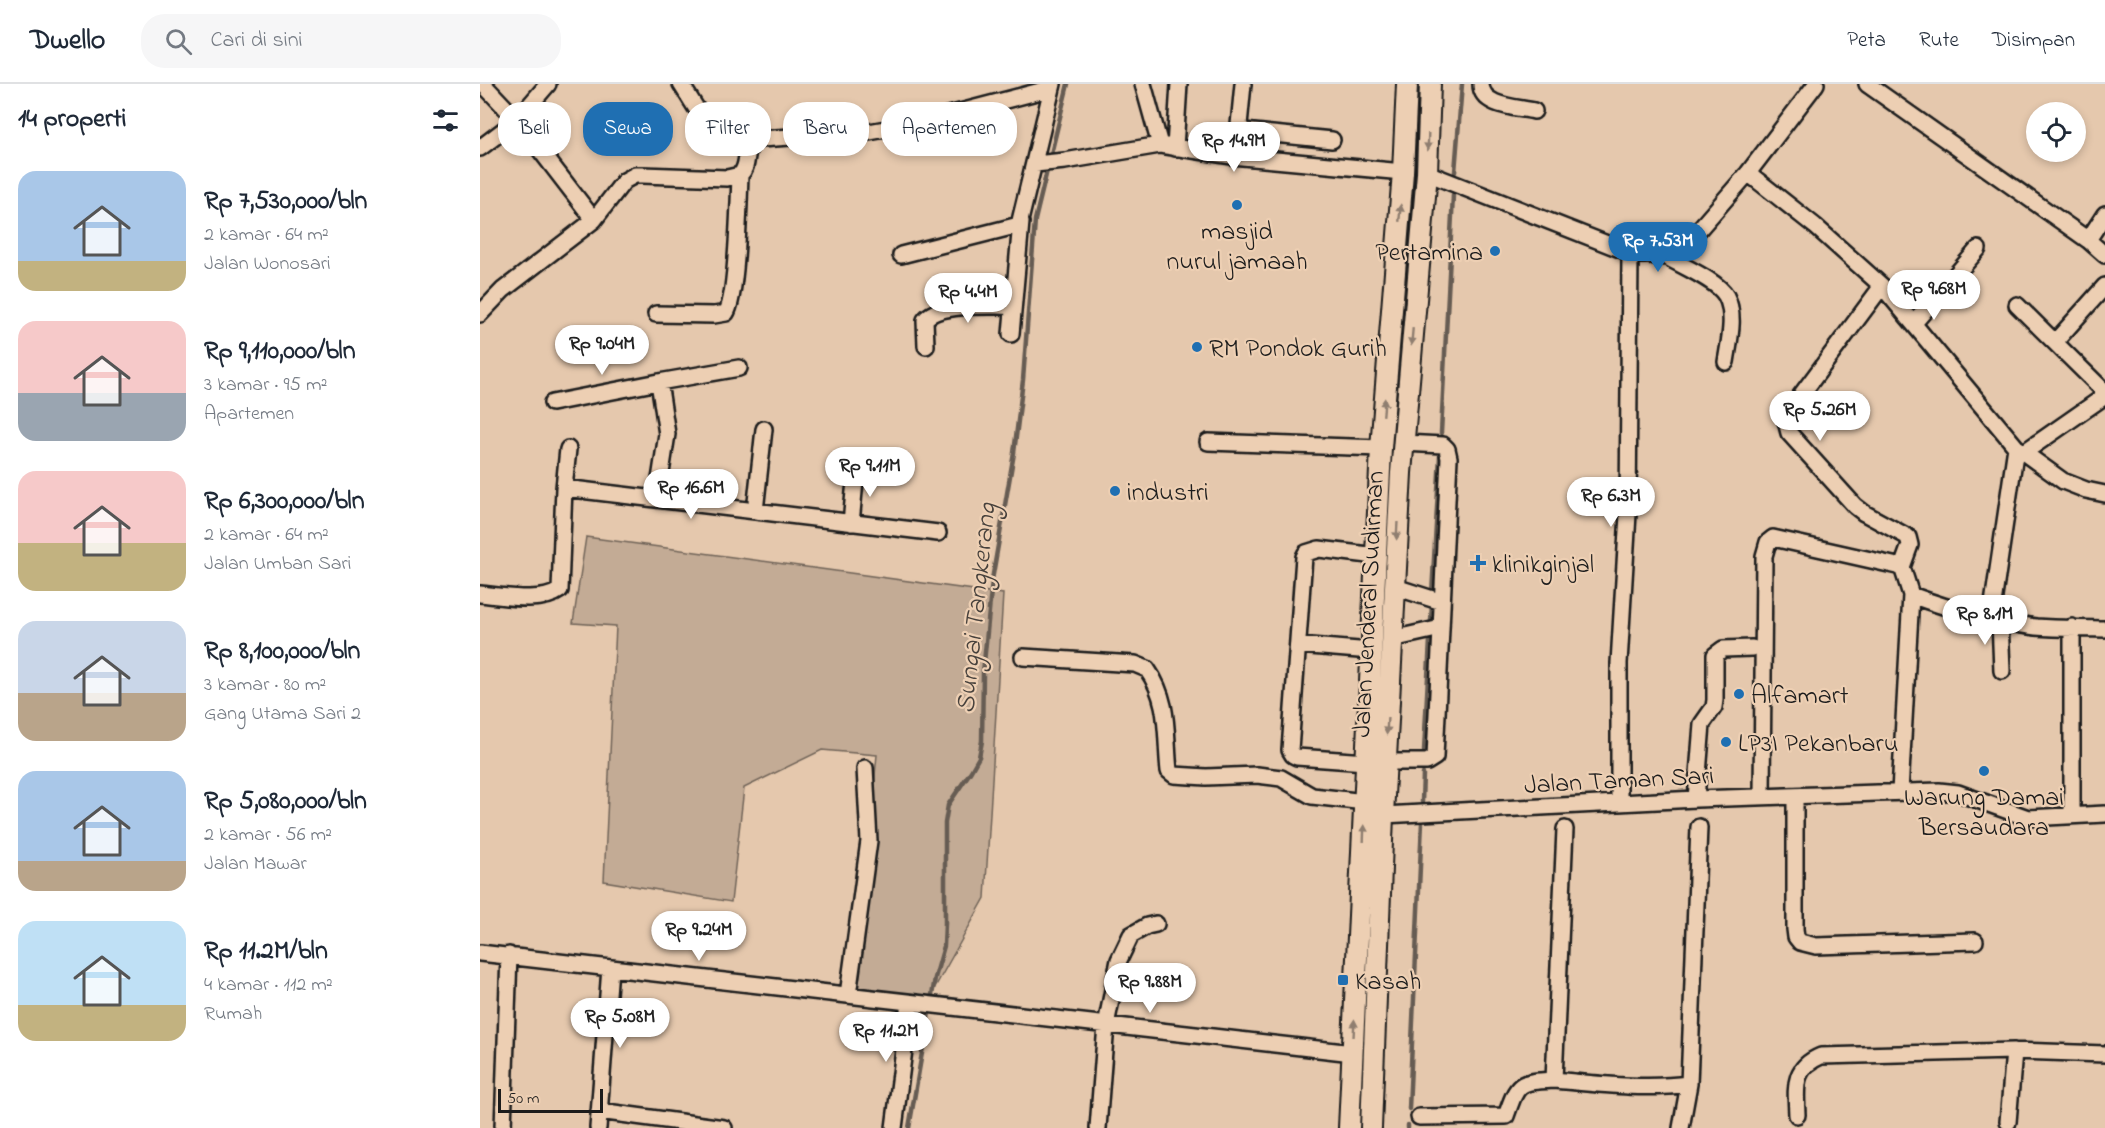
<!DOCTYPE html>
<html lang="id">
<head>
<meta charset="utf-8">
<style>
	body { margin:0; font-family:"Indie Flower",sans-serif; background:#f6f6f7; color:#1f2937; height:100vh; display:flex; flex-direction:column; font-size:22px; white-space:nowrap }
	* { box-sizing:border-box; margin:0 }
	p { font-size:20px; color:#747a83 }
	.icon { flex:none; width:33px; height:33px; fill:none; stroke:currentColor; stroke-width:2; stroke-linecap:round; stroke-linejoin:round }
	.map { position:relative; flex:1; overflow:hidden }
	.panel { display:flex; flex-direction:column; background:#fff; width:480px }
	.panel>* { flex:none }
	.guide { position:absolute; left:18px; top:18px; width:570px; height:54px; display:flex; gap:12px }
	.tools { position:absolute; left:1546px; top:18px; display:grid; gap:12px }
	.tools a { display:grid; place-items:center; width:60px; height:60px; border-radius:50%; background:#fff; box-shadow:0 3px 9px #0003; font-size:30px }
	.scale { position:absolute; left:18px; bottom:15px; width:105px; box-sizing:border-box; padding-left:6px; border:3px solid #1c1c1c; border-top:0; font-size:16px; line-height:21px; white-space:nowrap; color:#1c1c1c; -webkit-text-stroke:4px #edcfb3; paint-order:stroke }
	.price { position:absolute; translate:-50% -51px; padding:0 14px; border-radius:21px; background:#fff; color:#222; font-size:20px; line-height:39px; filter:drop-shadow(0 2px 3px #0008) }
	.price::after { content:''; position:absolute; left:50%; top:36px; width:18px; height:14px; margin-left:-9px; background:inherit; clip-path:polygon(0 0,100% 0,50% 100%) }
	.price.on { background:#1f6fb2; color:#fff }
	ul { padding:0; list-style:none }
	li { display:flex; align-items:center; gap:18px; height:150px; padding:0 18px }
	li span { display:grid; place-items:center; flex:none; width:168px; height:120px; border-radius:18px; color:#555 }
	li>.icon { margin-inline-start:auto }
	span .icon { width:72px; height:72px; fill:#fffc; stroke-width:1 }
	li b { font-size:26px }
	h2 { display:flex; justify-content:space-between; align-items:center; height:72px; padding:0 18px; font-size:26px }
	.pill { padding:0 21px; border-radius:24px; background:#fff; box-shadow:0 3px 9px #0003; font-size:21px; line-height:54px }
	.pill.on { background:#1f6fb2; color:#fff }
	header { display:flex; align-items:center; gap:36px; box-sizing:border-box; height:84px; padding:0 30px; background:#fff; border-bottom:2px solid #e0e1e3 }
	header strong { font-size:28px }
	nav { display:flex; gap:33px; margin-inline-start:auto; font-size:21px }
	.search { width:420px; height:54px; background:#f6f6f7; display:flex; align-items:center; gap:15px; box-sizing:border-box; padding:0 21px; border-radius:24px; color:#747a83; font-size:22px }
	main { display:flex; flex:1; min-height:0 }
	.map>svg:first-child { display:block }
	.green { fill:#c3ab95; stroke:#706458; stroke-width:1.5 }
	.lines { fill:none; stroke-linecap:round; stroke-linejoin:round }
	.stream { stroke:#665c52; stroke-width:4.5 }
	.minor-casing { stroke:#1c1c1c; stroke-width:20 }
	.major-casing { stroke:#1c1c1c; stroke-width:24 }
	.minor { stroke:#edcfb3; stroke-width:15 }
	.major { stroke:#edcfb3; stroke-width:20 }
	.oneway { fill:#8f7e6f }
	.poi-dot { fill:#1f6fb2; stroke:#edcfb3; stroke-width:2 }
	.labels { text-anchor:middle; stroke-width:4.5; stroke-linejoin:round; paint-order:stroke }
	.poi-label { font-size:26px; fill:#1c1c1c; stroke:#edcfb3; text-anchor:start }
	.street-label { font-size:26px; fill:#1c1c1c; stroke:#edcfb3 }
	.water-label { font-size:27px; font-style:italic; fill:#47413c; stroke:#edcfb3 }
</style>
</head>
<body>
<header>
<strong>Dwello</strong>
<div class="search"><svg class="icon" aria-label="search" viewBox="0 0 24 24"><circle cx="10" cy="10" r="6"/><path d="M15 15l6 6"/></svg>Cari di sini</div>
<nav><a>Peta</a><a>Rute</a><a>Disimpan</a></nav>
</header>
<main>
<section class="panel">
<h2>14 properti<svg class="icon" aria-label="filters" viewBox="0 0 24 24"><path d="M4 7h16M4 17h16"/><circle cx="9" cy="7" r="2"/><circle cx="15" cy="17" r="2"/></svg></h2>
<ul>
<li><span style="background:linear-gradient(#a9c7e8 75%,#c2b280 0)"><svg class="icon" aria-label="home" viewBox="0 0 24 24"><path d="M3 11l9-7 9 7M6 9v11h12V9"/></svg></span><div><b>Rp 7,530,000/bln</b><p>2 kamar · 64 m²</p><p>Jalan Wonosari</p></div></li>
<li><span style="background:linear-gradient(#f6c9c9 60%,#9aa5b1 0)"><svg class="icon" aria-label="home" viewBox="0 0 24 24"><path d="M3 11l9-7 9 7M6 9v11h12V9"/></svg></span><div><b>Rp 9,110,000/bln</b><p>3 kamar · 95 m²</p><p>Apartemen</p></div></li>
<li><span style="background:linear-gradient(#f6c9c9 60%,#c2b280 0)"><svg class="icon" aria-label="home" viewBox="0 0 24 24"><path d="M3 11l9-7 9 7M6 9v11h12V9"/></svg></span><div><b>Rp 6,300,000/bln</b><p>2 kamar · 64 m²</p><p>Jalan Umban Sari</p></div></li>
<li><span style="background:linear-gradient(#c9d6e8 60%,#b9a48a 0)"><svg class="icon" aria-label="home" viewBox="0 0 24 24"><path d="M3 11l9-7 9 7M6 9v11h12V9"/></svg></span><div><b>Rp 8,100,000/bln</b><p>3 kamar · 80 m²</p><p>Gang Utama Sari 2</p></div></li>
<li><span style="background:linear-gradient(#a9c7e8 75%,#b9a48a 0)"><svg class="icon" aria-label="home" viewBox="0 0 24 24"><path d="M3 11l9-7 9 7M6 9v11h12V9"/></svg></span><div><b>Rp 5,080,000/bln</b><p>2 kamar · 56 m²</p><p>Jalan Mawar</p></div></li>
<li><span style="background:linear-gradient(#bfe0f5 70%,#c2b280 0)"><svg class="icon" aria-label="home" viewBox="0 0 24 24"><path d="M3 11l9-7 9 7M6 9v11h12V9"/></svg></span><div><b>Rp 11.2M/bln</b><p>4 kamar · 112 m²</p><p>Rumah</p></div></li>
</ul>
</section>
<div class="map">
<svg width="1625" height="1044" viewBox="0 0 1625 1044">
	<rect width="100%" height="100%" fill="#e5c8ad"/>
	<filter id="ink" filterUnits="userSpaceOnUse"><feTurbulence type="fractalNoise" baseFrequency=".0167" numOctaves="2"/><feDisplacementMap in="SourceGraphic" scale="12" xChannelSelector="R" yChannelSelector="G"/><feConvolveMatrix kernelMatrix="1 2 1 2 8 2 1 2 1" color-interpolation-filters="sRGB"/></filter>
	<g filter="url(#ink)">
		<path class="green" d="M 106,453 L 523,510 L 505,814 L 449,914 L 374,905 L 397,671 L 342,666 L 264,704 L 251,818 L 124,797 L 136,542 L 93,539 Z"/>
		<g class="lines">
			<path class="stream" d="M 975,88 L 982,0
				M 961,349 L 973,111
				M 952,510 L 960,372
				M 944,667 L 952,519
				M 942,718 L 943,690
				M 929,1025 L 942,738
				M 429,1044 L 455,894 L 464,862 L 465,839 L 465,739 L 468,721 L 491,687 L 499,673 L 502,657 L 503,589 L 512,496 L 534,369 L 543,296 L 555,136 L 588,0
				M 928,1044 L 928,1041"/>
			<g class="minor-casing">
				<path id="minor" d="M 3,0 L 37,36 L 114,136
					M 201,0 L 216,24
					M 663,0 L 680,61
					M 763,0 L 759,41 L 764,47 L 852,56
					M 1001,0 C 1001,23 1037,23 1054,27
					M 1387,0 L 1608,156 L 1625,171
					M 0,64 L 37,36 L 68,0
					M 695,64 L 699,0
					M 555,80 L 585,77 L 680,61 L 752,72 L 923,88
					M 947,89 L 1150,169 L 1187,173 L 1208,158 L 1268,89 L 1336,0
					M 1268,89 L 1335,142 L 1402,202 L 1536,363 L 1583,397 L 1606,406 L 1625,410
					M 1608,156 L 1625,130
					M 421,171 L 539,141 L 573,0
					M 1187,173 C 1202,182 1238,197 1246,212 C 1256,231 1249,258 1246,278
					M 1402,202 L 1310,326 L 1306,337 L 1309,349 L 1375,422 L 1384,429 L 1428,453 L 1430,461 L 1422,483
					M 1537,221 L 1625,308
					M 0,230 L 23,206 L 114,136 L 144,97 L 155,91 L 162,91 L 247,94 L 260,91
					M 176,230 L 234,231 L 246,229 C 257,214 259,116 260,91 C 272,79 260,64 280,55 L 389,48 L 434,40 L 572,4
					M 1434,239 L 1498,165
					M 531,250 L 541,138
					M 1575,258 L 1625,202
					M 446,262 L 445,236 C 457,218 512,223 533,222
					M 72,319 L 179,298
					M 728,358 L 901,364
					M 1543,369 L 1625,312
					M 84,404 L 88,365
					M 177,415 L 187,350 L 179,298 L 259,284
					M 275,427 L 284,345
					M 371,439 L 376,387
					M 915,503 L 962,518
					M 0,510 C 23,512 61,520 80,506 L 84,404 L 458,449
					M 1431,511 C 1469,525 1516,538 1556,543 C 1579,545 1602,544 1625,545
					M 1511,533 L 1536,363
					M 1520,536 L 1522,587
					M 1592,543 L 1592,732
					M 912,555 L 961,544
					M 818,561 L 891,567
					M 543,573 L 655,580 L 667,585 C 690,618 685,649 689,687 L 694,691 L 726,693 L 777,691 L 801,694 L 832,712 L 885,718
					M 886,678 L 817,673 L 813,671 L 810,666 L 824,473 L 826,469 L 839,465 L 897,472
					M 905,678 L 947,678 L 955,673 L 969,374 L 967,365 L 963,361 L 923,359
					M 1420,708 L 1431,511 L 1422,483
					M 1282,712 L 1284,472 L 1288,458 L 1293,454 L 1422,483
					M 1315,712 L 1315,845 L 1316,853 L 1320,858 L 1336,862 L 1495,857
					M 1216,715 L 1222,640 L 1234,623 L 1235,616 L 1235,571 L 1243,565 L 1272,564
					M 1139,718 L 1139,579 L 1148,430 L 1150,169
					M 903,731 L 1216,715 L 1459,707 L 1478,709 L 1548,734 L 1625,730
					M 0,869 L 873,969
					M 368,911 L 389,757 L 385,684
					M 1074,996 C 1118,1000 1164,1006 1209,1000 L 1219,743
					M 119,1027 L 244,1044
					M 1317,1031 C 1316,1003 1312,984 1341,972 L 1534,967 L 1625,970
					M 939,1033 L 1026,1032 C 1038,998 1038,998 1074,996 L 1085,745
					M 1528,1038 L 1534,967
					M 23,1044 L 29,871
					M 118,1044 L 130,884
					M 414,1044 L 430,919
					M 618,1044 L 626,941 L 639,876 L 651,851 L 667,842 L 676,840
					M 1201,1044 L 1209,1000"/>
			</g>
			<g class="major-casing">
				<path id="major" d="M 869,1044 L 901,364 L 923,88 L 927,0
					M 891,1044 L 903,731 L 921,389 L 947,89 L 950,0"/>
			</g>
			<use href="#minor" class="minor"/>
			<use href="#major" class="major"/>
		</g>
		<defs><path id="oneway-solid" d="M-6-.8H1V-3.2L6.5 0L1 3.2V.8H-6Z" transform="scale(1.5)"/></defs>
		<g class="oneway">
			<use href="#oneway-solid" transform="translate(948 58) rotate(92)"/>
			<use href="#oneway-solid" transform="translate(920 129) rotate(-85)"/>
			<use href="#oneway-solid" transform="translate(932 253) rotate(95)"/>
			<use href="#oneway-solid" transform="translate(904 323) rotate(-85)"/>
			<use href="#oneway-solid" transform="translate(917 447) rotate(93)"/>
			<use href="#oneway-solid" transform="translate(907 642) rotate(93)"/>
			<use href="#oneway-solid" transform="translate(884 749) rotate(-88)"/>
			<use href="#oneway-solid" transform="translate(874 944) rotate(-87)"/>
		</g>
	</g>
	<g class="poi-dot">
		<circle cx="757" cy="121" r="6"/>
		<circle cx="1015" cy="167" r="6"/>
		<circle cx="717" cy="263" r="6"/>
		<circle cx="635" cy="407" r="6"/>
		<path d="M995 470h6v6h6v6h-6v6h-6v-6h-6v-6h6z"/>
		<circle cx="1259" cy="610" r="6"/>
		<circle cx="1246" cy="658" r="6"/>
		<circle cx="1504" cy="687" r="6"/>
		<rect x="857" y="890" width="12" height="12" rx="3"/>
	</g>
	<g class="labels">
		<g class="poi-label">
			<text x="757" y="155" text-anchor="middle">masjid<tspan x="757" dy="30">nurul jamaah</tspan></text>
			<text x="1003" y="176" text-anchor="end">Pertamina</text>
			<text x="729" y="272">RM Pondok Gurih</text>
			<text x="647" y="416">industri</text>
			<text x="1012" y="488">klinikginjal</text>
			<text x="1271" y="619">Alfamart</text>
			<text x="1258" y="667">LP3I Pekanbaru</text>
			<text x="1504" y="721" text-anchor="middle">Warung Damai<tspan x="1504" dy="30">Bersaudara</tspan></text>
			<text x="875" y="905">Kasah</text>
		</g>
		<g class="street-label">
			<text transform="translate(887 520) rotate(-87)" y="9">Jalan Jenderal Sudirman</text>
			<text transform="translate(1139 695) rotate(-3)" y="9">Jalan Taman Sari</text>
		</g>
		<g class="water-label">
			<text transform="translate(495 524) rotate(-84)" y="9">Sungai Tangkerang</text>
		</g>
	</g>
</svg>
<div class="tools">
<a><svg class="icon" aria-label="locate" viewBox="0 0 24 24"><circle cx="12" cy="12" r="6"/><path d="M12 2v4M12 18v4M2 12h4M18 12h4"/></svg></a>
</div>
<div class="scale">50 m</div>
<b class="price" style="left:754px;top:89px">Rp 14.9M</b>
<b class="price on" style="left:1178px;top:189px">Rp 7.53M</b>
<b class="price" style="left:1454px;top:237px">Rp 9.68M</b>
<b class="price" style="left:488px;top:240px">Rp 4.4M</b>
<b class="price" style="left:122px;top:292px">Rp 9.04M</b>
<b class="price" style="left:1340px;top:358px">Rp 5.26M</b>
<b class="price" style="left:390px;top:414px">Rp 9.11M</b>
<b class="price" style="left:211px;top:436px">Rp 16.6M</b>
<b class="price" style="left:1131px;top:444px">Rp 6.3M</b>
<b class="price" style="left:1505px;top:562px">Rp 8.1M</b>
<b class="price" style="left:219px;top:878px">Rp 9.24M</b>
<b class="price" style="left:670px;top:930px">Rp 9.88M</b>
<b class="price" style="left:140px;top:965px">Rp 5.08M</b>
<b class="price" style="left:406px;top:979px">Rp 11.2M</b>
<div class="guide">
<a class="pill">Beli</a>
<a class="pill on">Sewa</a>
<a class="pill">Filter</a>
<a class="pill">Baru</a>
<a class="pill">Apartemen</a>
</div>
</div>
</main>
</body>
</html>
